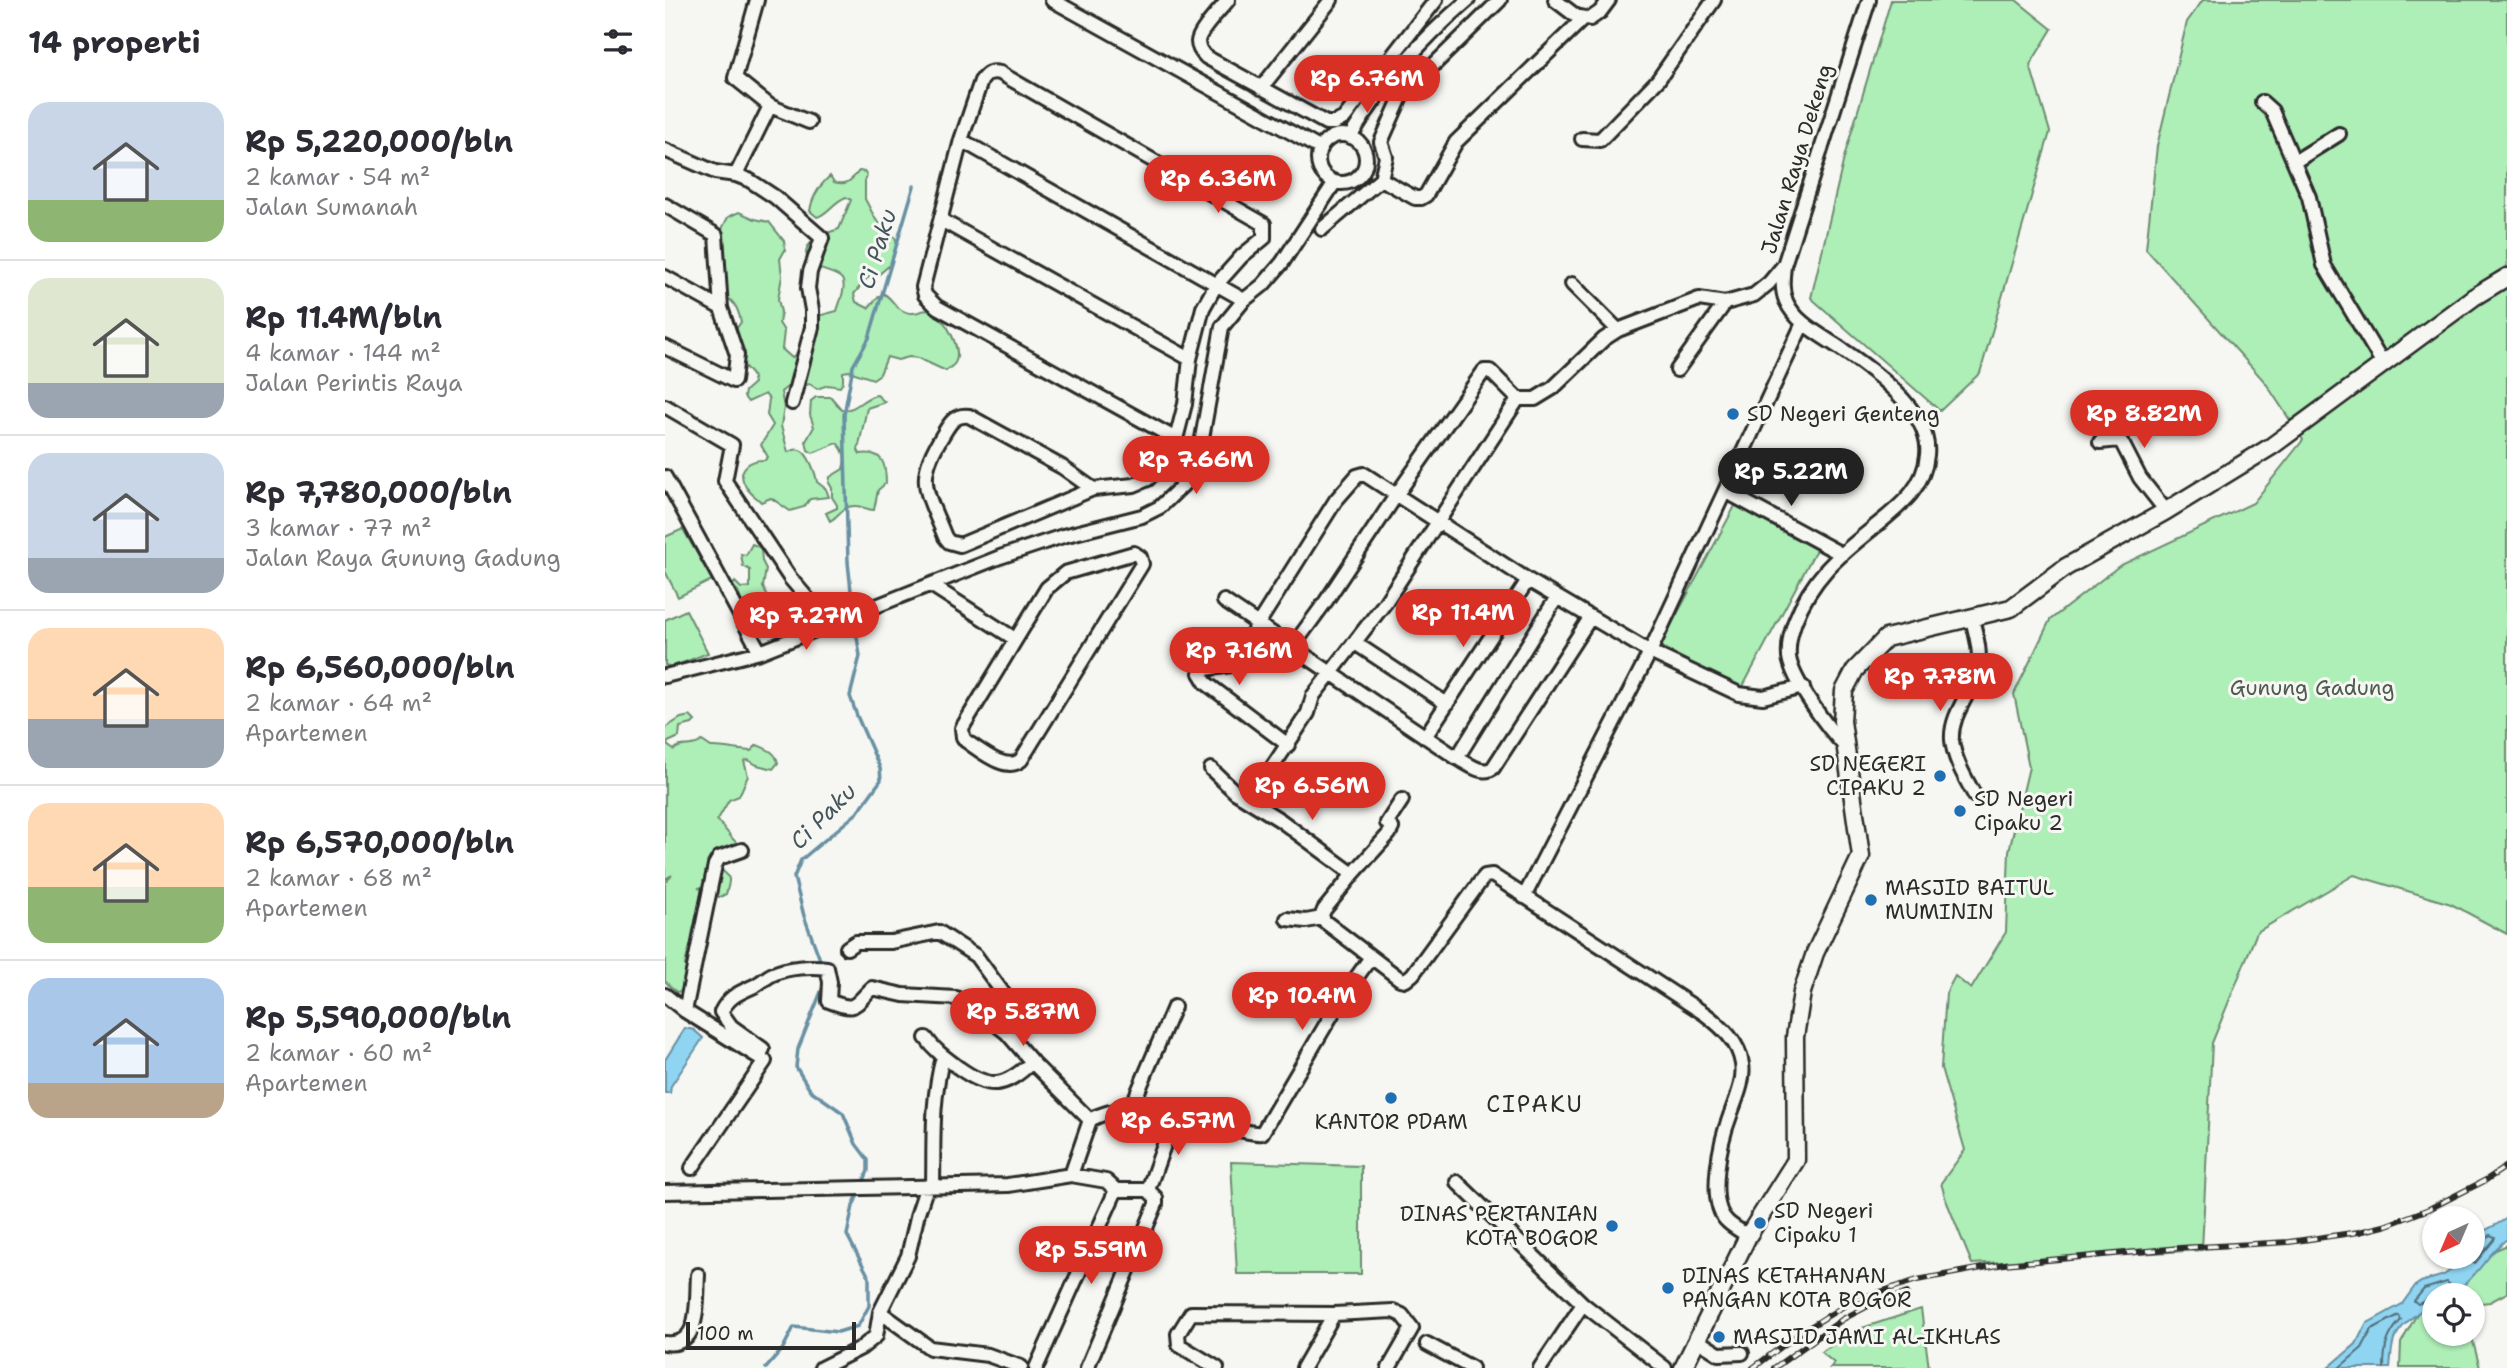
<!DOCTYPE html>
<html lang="id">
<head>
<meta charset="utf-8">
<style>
	body { margin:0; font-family:"Shantell Sans",sans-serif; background:#f2f2f3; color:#2b2b33; height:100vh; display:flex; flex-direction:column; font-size:26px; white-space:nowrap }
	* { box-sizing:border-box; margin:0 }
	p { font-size:23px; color:#7c7c81 }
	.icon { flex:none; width:38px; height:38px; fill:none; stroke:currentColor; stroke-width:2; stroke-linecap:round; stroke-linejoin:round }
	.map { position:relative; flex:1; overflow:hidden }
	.sheet { display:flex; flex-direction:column; background:#fff; width:665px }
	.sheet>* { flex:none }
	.needle { width:46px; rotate:224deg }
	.tools { position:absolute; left:1757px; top:1206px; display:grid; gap:14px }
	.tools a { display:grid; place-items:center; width:63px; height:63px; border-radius:50%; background:#fff; box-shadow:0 2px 5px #0004; font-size:35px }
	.scale { position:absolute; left:21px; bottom:18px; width:170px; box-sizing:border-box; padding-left:7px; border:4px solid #2b2b2b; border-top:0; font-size:19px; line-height:24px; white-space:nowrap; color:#2b2b2b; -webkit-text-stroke:5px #f6f6f2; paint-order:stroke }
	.price { position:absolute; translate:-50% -60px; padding:0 16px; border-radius:24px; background:#d93025; color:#fff; font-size:23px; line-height:46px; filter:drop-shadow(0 2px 4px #0008) }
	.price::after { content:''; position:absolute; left:50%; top:42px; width:21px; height:16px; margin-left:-10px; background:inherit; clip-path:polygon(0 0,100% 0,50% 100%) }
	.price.current { background:#222; color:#fff }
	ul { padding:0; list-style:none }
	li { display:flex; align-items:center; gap:21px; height:175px; padding:0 28px }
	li+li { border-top:2px solid #e1e1e2 }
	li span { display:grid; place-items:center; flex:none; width:196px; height:140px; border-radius:21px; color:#555 }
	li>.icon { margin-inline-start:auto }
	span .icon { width:84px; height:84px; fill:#fffc; stroke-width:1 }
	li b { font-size:30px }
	h2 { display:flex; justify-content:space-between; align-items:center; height:84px; padding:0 28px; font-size:30px }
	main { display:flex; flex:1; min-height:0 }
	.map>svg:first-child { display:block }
	.green { fill:#aeeeb7; stroke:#6c8c71; stroke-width:2 }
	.water { fill:#8fd4f1; stroke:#6790a2; stroke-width:2 }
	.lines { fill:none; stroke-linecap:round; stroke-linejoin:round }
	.shore { stroke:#536f7a; stroke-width:2 }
	.stream { stroke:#6790a2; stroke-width:3.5 }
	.minor-casing { stroke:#2b2b2b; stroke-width:18 }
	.tertiary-casing { stroke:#2b2b2b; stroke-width:21 }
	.minor { stroke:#f6f6f2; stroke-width:12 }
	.tertiary { stroke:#f6f6f2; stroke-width:16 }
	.rail-casing { stroke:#2b2b2b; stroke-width:6 }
	.rail { stroke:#f6f6f2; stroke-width:3.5; stroke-dasharray:10; stroke-linecap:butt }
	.poi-dot { fill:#1f6fb2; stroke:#f6f6f2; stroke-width:2.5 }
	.labels { text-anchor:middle; stroke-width:6; stroke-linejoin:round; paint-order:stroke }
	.street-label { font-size:21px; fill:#2b2b2b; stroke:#f6f6f2 }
	.poi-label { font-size:21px; fill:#2b2b2b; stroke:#f6f6f2; text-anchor:start }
	.park-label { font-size:21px; fill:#4c5c4e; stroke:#f6f6f2 }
	.water-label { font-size:23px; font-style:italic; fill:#44555c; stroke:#f6f6f2 }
	.neighbourhood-label { font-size:23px; letter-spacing:2px; fill:#2b2b2b; stroke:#f6f6f2 }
</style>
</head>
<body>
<main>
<section class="sheet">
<h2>14 properti<svg class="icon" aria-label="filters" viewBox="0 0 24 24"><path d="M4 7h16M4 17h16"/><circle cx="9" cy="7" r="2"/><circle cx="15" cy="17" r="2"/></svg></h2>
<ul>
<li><span style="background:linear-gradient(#c9d6e8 70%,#8fb573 0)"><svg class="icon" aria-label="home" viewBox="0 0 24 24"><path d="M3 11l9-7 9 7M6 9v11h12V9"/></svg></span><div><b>Rp 5,220,000/bln</b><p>2 kamar · 54 m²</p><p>Jalan Sumanah</p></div></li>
<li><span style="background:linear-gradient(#dfe7d0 75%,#9aa5b1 0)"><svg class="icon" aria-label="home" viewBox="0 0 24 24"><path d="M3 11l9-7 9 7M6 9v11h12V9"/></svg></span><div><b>Rp 11.4M/bln</b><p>4 kamar · 144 m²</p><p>Jalan Perintis Raya</p></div></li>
<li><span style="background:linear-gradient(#c9d6e8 75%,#9aa5b1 0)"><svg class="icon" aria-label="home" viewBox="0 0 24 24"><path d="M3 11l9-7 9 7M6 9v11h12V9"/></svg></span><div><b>Rp 7,780,000/bln</b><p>3 kamar · 77 m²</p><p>Jalan Raya Gunung Gadung</p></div></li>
<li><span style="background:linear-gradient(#ffd9b3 65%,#9aa5b1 0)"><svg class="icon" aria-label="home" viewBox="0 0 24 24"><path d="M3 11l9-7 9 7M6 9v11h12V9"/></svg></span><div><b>Rp 6,560,000/bln</b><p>2 kamar · 64 m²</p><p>Apartemen</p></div></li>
<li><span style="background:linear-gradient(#ffd9b3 60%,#8fb573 0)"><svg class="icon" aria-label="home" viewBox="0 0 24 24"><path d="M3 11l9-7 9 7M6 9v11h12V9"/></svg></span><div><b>Rp 6,570,000/bln</b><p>2 kamar · 68 m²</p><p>Apartemen</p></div></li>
<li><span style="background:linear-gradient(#a9c7e8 75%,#b9a48a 0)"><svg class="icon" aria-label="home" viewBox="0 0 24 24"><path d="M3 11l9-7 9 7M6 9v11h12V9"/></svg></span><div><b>Rp 5,590,000/bln</b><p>2 kamar · 60 m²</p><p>Apartemen</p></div></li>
</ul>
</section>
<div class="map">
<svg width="1842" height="1368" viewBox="0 0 1842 1368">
	<rect width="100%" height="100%" fill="#f6f6f2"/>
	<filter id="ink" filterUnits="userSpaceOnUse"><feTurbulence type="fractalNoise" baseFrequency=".0143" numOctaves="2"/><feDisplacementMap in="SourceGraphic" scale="14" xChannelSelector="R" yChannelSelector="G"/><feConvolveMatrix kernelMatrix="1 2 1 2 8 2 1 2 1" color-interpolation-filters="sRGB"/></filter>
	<g filter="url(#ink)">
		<path class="green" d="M 1226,0 L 1351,0 L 1387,29 L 1365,65 L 1385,132 L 1315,373 L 1275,411 L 1146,298 L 1180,154 Z
			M 1538,0 L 1842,0 L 1842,934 L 1786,904 L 1689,875 L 1592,932 L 1547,1043 L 1537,1250 L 1307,1264 L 1281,1200 L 1276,1183 L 1300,1150 L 1276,1068 L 1281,993 L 1290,976 L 1306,989 L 1341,932 L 1344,851 L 1364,767 L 1349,694 L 1385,620 L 1454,566 L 1588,503 L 1638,440 L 1600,382 L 1481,249 L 1492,146 L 1522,22 Z
			M 194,171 L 200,172 L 202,176 L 200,181 L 200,199 L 211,220 L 230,237 L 232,243 L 225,265 L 213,275 L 202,278 L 189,294 L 191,302 L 203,308 L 214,296 L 219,294 C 227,298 228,305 235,309 C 251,319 256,307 266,311 C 280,316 298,350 290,363 C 288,366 284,368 281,371 L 253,358 L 244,357 L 233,360 L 222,357 L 215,374 L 208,379 L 184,371 L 178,372 L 178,382 L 175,387 L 163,385 L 152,389 L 145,384 L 125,388 L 122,387 L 116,392 L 119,408 L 116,426 L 123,452 C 126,451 130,448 135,450 C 144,453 151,475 152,482 L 161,489 L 164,497 L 145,499 L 139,507 L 125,511 L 106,498 L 96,502 C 91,497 83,492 80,485 C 71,469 85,459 100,460 L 103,457 L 96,445 L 108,425 L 102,415 L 104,399 L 100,394 L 83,402 L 79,397 L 80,391 L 89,383 L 87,375 L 74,360 L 67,335 L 76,322 C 73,307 68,299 54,293 L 55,233 L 63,217 L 74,212 L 90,219 L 104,222 L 119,241 L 120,250 L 115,259 L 117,276 L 113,299 L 116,312 L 114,323 L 119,331 L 117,349 L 127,358 L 136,351 L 149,317 L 172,311 C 174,303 182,287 177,279 C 171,272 159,272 152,267 C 124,248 157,234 174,229 L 186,200 L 181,197 C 168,202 163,214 152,217 L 145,211 C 147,197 155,185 165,176 L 169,182 C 182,186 185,181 194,171 Z
			M 212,395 L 220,402 L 202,408 L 193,450 L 195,454 C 217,451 221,462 221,483 L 213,490 L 209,510 C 202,510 197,506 191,506 C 178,505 174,516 165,521 L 161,513 L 172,508 L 172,505 L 167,497 L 167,488 L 164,483 L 165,477 L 178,469 C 181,458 180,451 172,443 L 148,453 L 143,450 L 141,441 L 149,427 L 145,415 L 146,401 L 151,397 L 166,397 L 177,410 C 193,410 198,397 212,395 Z
			M 1071,504 L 1152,548 L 1076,690 L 995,646 Z
			M 18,529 L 47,580 L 13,597 L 0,571 L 0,537 Z
			M 87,544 L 96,548 L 97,561 L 101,569 L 98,587 L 110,612 L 107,623 L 100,628 L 90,629 L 86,626 L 85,618 L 78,614 L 78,602 L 76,601 L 73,591 L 67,586 L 70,582 L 76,588 L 85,587 L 85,570 L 78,566 L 76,554 L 81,555 Z
			M 21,610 L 43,653 L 7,667 L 0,665 L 0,620 Z
			M 25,716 L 30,721 L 27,724 L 15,727 L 14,737 L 3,742 L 2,745 L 9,750 C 16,742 27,749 37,741 L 46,747 C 57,746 73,751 86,751 L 92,745 C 102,749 111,752 113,763 L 108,769 L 92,765 L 83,760 L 79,761 L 83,776 L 74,796 L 64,800 L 52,821 C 62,829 63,836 74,845 L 55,862 L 55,869 C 67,877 65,880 61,894 L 55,897 L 51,896 L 44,886 L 33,888 L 37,889 L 27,935 L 32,934 L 27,952 L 23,952 L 20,965 L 26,967 L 26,978 L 17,991 L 11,992 L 0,981 L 0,883 L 7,875 L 0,879 L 0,728 L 16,718 Z
			M 566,1162 L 696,1166 L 696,1274 L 572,1274 Z
			M 1842,1245 L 1842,1293 L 1825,1302 L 1808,1304 L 1808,1295 L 1798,1295 L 1798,1282 L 1824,1253 Z
			M 1256,1309 L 1264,1368 L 1165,1368 L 1169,1363 L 1156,1352 L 1194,1329 Z
			M 1769,1309 L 1769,1334 L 1806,1334 L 1815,1368 L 1735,1368 L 1736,1343 L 1753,1312 Z"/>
		<path class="water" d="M 20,1028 L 29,1030 L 38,1038 L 6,1086 L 5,1093 L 0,1093 L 0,1060 Z
			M 1842,1218 L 1842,1239 C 1815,1259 1806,1295 1769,1295 L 1769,1303 C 1755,1310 1735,1325 1729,1340 C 1726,1349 1726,1359 1725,1368 L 1663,1368 L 1691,1344 L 1701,1324 L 1737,1304 L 1750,1286 L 1756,1282 L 1779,1275 L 1796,1262 L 1798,1257 L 1808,1256 C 1808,1228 1823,1232 1842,1218 Z"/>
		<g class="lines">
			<path class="shore" d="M 1804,1256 L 1805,1262 L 1810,1263 L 1829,1240 L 1830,1237 L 1825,1235 L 1814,1245 L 1808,1246
				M 1769,1297 L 1753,1304 L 1749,1301 L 1759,1289 L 1782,1282 L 1785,1285 L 1782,1295
				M 1674,1368 L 1697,1348 L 1707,1329 L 1734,1315 L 1736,1320 C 1722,1335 1719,1347 1719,1368"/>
			<path class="stream" d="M 188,610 L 183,562 L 179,415 L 188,366 L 204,338 L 249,186
				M 157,965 L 139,916 L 129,877 L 136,860 L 192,813 L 216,780 L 215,768 L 192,716 L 185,696 L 195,656 L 189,618
				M 160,982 L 133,1049 L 131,1067 L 145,1090 L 178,1113 L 191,1144 L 203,1160 L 203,1171 L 197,1185
				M 101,1368 L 117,1350 L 129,1327 L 173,1332 L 193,1326 L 204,1306 L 204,1277 L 182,1235 L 188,1206 L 194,1192"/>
			<g class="minor-casing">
				<path id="minor" d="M 92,0 L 70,78 L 105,106 L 144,122
					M 387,0 L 656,149
					M 563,0 C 556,9 533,32 533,42 C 533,48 537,53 541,57 L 661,123 L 670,123 L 679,118 L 771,0
					M 890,0 L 911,16 L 925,19 L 935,12 L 944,0
					M 596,88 L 666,0
					M 1597,102 L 1607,111 L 1629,162
					M 1674,134 L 1629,162 L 1644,197 L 1659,265 L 1718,364
					M653 159a24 24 0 1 1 48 0a24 24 0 1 1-48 0Z
					M 685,137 C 719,82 754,42 803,0
					M 917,139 L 935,140 L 993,80 L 1049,0
					M 296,140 L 579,300
					M 0,150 L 50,172 L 71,175 L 84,180 L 110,197 L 157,238 L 145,272 L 143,288 L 147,310 L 147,327 L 127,403
					M 71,175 L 105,106
					M 716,179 L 750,198 L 756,198 L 761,195 L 791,142 L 919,18
					M 0,205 L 51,235 L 56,308 L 72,355 L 69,381 L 0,347
					M 276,220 L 525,359
					M 657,229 L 716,179 L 721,157 L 716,142 L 736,97 L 835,0
					M 0,277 L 56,308
					M 907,284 L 953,330
					M 1012,370 L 1060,303
					M 0,406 L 67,445 L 60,481 L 125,578 L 164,624
					M 1435,442 L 1454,440 L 1457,443 L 1475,478 L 1501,511
					M 0,477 L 95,652
					M 428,489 L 397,467 L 304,416 C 290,414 285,423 279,433 C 249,480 261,489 280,537 L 284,542 L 295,545 L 428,489 L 469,485 L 483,479 L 502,458 L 511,439 L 272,307 L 260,295 L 258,287 L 296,140 L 316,81 C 322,73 325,71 335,73 L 599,224 L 599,238 L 577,256 L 551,285 L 538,308 L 525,359 L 520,404 L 511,439
					M 1060,491 L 1176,554
					M 469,553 L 475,557 L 477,564 L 356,760 C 341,773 315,750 301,741 L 298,737 L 297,728 L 382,588 L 400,573 Z
					M 266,585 L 350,639
					M 559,601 L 792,758 C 802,763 817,776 828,768 L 925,618
					M 1307,619 C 1311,635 1316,651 1313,668 C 1307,693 1285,714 1287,740 C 1289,760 1301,779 1310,796
					M 690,643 L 782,704
					M 628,646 L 661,601 L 732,494 L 819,371 L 825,371 L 853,399
					M 0,676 L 95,652 L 335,557 L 398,536 L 477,516 L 495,507 L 520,483 L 534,455 L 557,327 L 579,300 L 598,285 L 617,263 L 670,182
					M 760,737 L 863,580
					M 623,745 L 541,683 L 535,673 L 540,669 L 566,665 L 574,658 L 593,624 L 671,500 L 692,476 L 699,474 L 863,580 L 985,652 L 1074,694 L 1098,697 L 1138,687
					M 1180,746 C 1163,729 1127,680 1124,657 C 1123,643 1126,633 1130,621 C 1147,578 1172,557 1207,529 C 1232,508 1259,490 1262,455 C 1267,411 1205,368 1172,346 C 1154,334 1130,322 1121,301 C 1116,289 1118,277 1119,265 L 1204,0
					M 792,758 L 892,597
					M 546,769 L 570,792 L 615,820 L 688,874
					M 737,800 L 722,823 L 727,828 L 724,834 L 688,874 L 659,910 L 657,915 L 659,921 L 735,979 L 741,980 L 748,974 L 815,882 L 820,876 L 827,875 L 1040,1014 C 1057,1027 1074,1042 1077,1064 C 1080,1081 1070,1101 1065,1116 C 1056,1139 1042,1200 1061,1220 C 1066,1226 1076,1231 1083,1236
					M 585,801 L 643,713 L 648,696 L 720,603 L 853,399 L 870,399 L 888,388 L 939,339 L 953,330 L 1034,299 L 1060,303 L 1089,295 L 1104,283 L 1119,265
					M 859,897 L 985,652 L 1138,323
					M 622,919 L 641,921 L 657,918
					M 182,948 L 191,942 L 226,942 L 274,932 L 311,956 L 346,1004 L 334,1015 L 342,1033 L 367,1062
					M 0,995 L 20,1011 L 100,1061 L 27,1168
					M 20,1011 L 50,865 L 54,858 L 77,850
					M 261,1038 C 270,1051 282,1059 294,1068 C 325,1090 339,1088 367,1062 L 425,1120
					M 93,1056 L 98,1049 L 66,1026 L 56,1012 C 64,996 74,993 89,986 C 96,983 101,977 108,974 C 123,967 146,966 162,968 L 165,982 L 164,1001 C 192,1012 188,1006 207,988 L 238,995 L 291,998 L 314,1011 L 342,1033
					M 466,1108 L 509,1007
					M 406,1175 L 425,1120 C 431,1116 438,1114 445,1112 C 488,1101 528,1122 570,1129 C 579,1131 588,1134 597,1133 L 676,999 L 706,957
					M 792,1182 L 918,1304 L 1000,1368
					M 268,1186 C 269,1140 266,1102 278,1057
					M 483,1190 L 510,1114
					M 0,1192 L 343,1185 L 406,1175 L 441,1181 L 451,1190 L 483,1190 L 491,1198 L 491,1204 L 422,1368
					M 215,1312 L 265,1348 L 323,1355 L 356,1367
					M 1032,1340 L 1054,1354 L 1077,1353
					M 0,1343 C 37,1348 31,1300 33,1275
					M 762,1344 L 807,1368
					M 156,1368 L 196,1348 L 211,1336 L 215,1312 L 243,1256 L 253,1213 L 262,1186
					M 371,1368 L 451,1190
					M 552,1368 L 514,1345 L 513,1334 L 526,1313 L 669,1314 L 728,1311 L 737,1315 L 747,1328 L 724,1368
					M 638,1368 L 669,1314
					M 875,1368 L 918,1304"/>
			</g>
			<g class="tertiary-casing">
				<path id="tertiary" d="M 1018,1368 L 1083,1236 L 1131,1160 L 1130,1037 L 1137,992 L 1150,953 L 1196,856 L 1177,721 L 1179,691 L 1190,670 L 1221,638 L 1346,608 L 1401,567 L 1501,511 L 1607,446 L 1809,297 L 1842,277"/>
			</g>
			<use href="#minor" class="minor"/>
			<use href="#tertiary" class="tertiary"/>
			<g class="rail-casing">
				<path id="rail" d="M 1088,1368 L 1132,1335 L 1187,1301 L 1252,1280 L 1339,1264 L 1515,1248 L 1624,1242 L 1694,1232 L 1719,1226 L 1764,1209 L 1821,1180 L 1842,1166
					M 1109,1368 L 1178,1319 L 1201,1307 L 1242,1293"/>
			</g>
			<use href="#rail" class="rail"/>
		</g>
	</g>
	<g class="poi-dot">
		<circle cx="1068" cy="414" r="7"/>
		<circle cx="1275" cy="776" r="7"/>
		<circle cx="1295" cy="811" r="7"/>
		<circle cx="1206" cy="900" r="7"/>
		<circle cx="726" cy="1098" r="7"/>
		<circle cx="1095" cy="1223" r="7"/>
		<circle cx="947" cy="1226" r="7"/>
		<circle cx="1003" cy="1288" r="7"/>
		<circle cx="1054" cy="1337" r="7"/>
	</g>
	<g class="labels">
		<g class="street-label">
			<text transform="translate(1132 159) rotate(-73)" y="7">Jalan Raya Dekeng</text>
		</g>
		<g class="poi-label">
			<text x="1082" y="421">SD Negeri Genteng</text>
			<text x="1261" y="771" text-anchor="end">SD NEGERI<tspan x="1261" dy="24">CIPAKU 2</tspan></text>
			<text x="1309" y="806">SD Negeri<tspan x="1309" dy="24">Cipaku 2</tspan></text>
			<text x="1220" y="895">MASJID BAITUL<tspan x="1220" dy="24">MUMININ</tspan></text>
			<text x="726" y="1129" text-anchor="middle">KANTOR PDAM</text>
			<text x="1109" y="1218">SD Negeri<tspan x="1109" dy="24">Cipaku 1</tspan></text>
			<text x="933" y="1221" text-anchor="end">DINAS PERTANIAN<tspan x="933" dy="24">KOTA BOGOR</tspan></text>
			<text x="1017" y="1283">DINAS KETAHANAN<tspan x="1017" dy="24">PANGAN KOTA BOGOR</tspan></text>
			<text x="1068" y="1344">MASJID JAMI AL-IKHLAS</text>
		</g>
		<g class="park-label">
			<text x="1647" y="695">Gunung Gadung</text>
		</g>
		<g class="water-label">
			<text transform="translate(212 249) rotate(-73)" y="8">Ci Paku</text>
			<text transform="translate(158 816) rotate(-45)" y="8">Ci Paku</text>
		</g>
		<g class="neighbourhood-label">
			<text x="870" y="1112">CIPAKU</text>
		</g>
	</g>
</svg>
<div class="tools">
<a><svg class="needle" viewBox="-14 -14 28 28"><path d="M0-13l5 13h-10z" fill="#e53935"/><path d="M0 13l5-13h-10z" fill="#7c7c81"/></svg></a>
<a><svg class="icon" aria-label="locate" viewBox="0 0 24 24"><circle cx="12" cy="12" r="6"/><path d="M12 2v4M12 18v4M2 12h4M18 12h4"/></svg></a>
</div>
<div class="scale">100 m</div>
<b class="price" style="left:702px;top:115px">Rp 6.76M</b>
<b class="price" style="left:553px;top:215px">Rp 6.36M</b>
<b class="price" style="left:1479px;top:450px">Rp 8.82M</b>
<b class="price" style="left:531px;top:496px">Rp 7.66M</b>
<b class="price current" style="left:1126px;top:508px">Rp 5.22M</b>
<b class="price" style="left:798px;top:649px">Rp 11.4M</b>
<b class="price" style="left:141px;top:652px">Rp 7.27M</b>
<b class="price" style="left:574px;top:687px">Rp 7.16M</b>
<b class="price" style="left:1275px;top:713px">Rp 7.78M</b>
<b class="price" style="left:647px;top:822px">Rp 6.56M</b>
<b class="price" style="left:637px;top:1032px">Rp 10.4M</b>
<b class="price" style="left:358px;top:1048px">Rp 5.87M</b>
<b class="price" style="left:513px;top:1157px">Rp 6.57M</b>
<b class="price" style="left:426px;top:1286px">Rp 5.59M</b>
</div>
</main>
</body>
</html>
